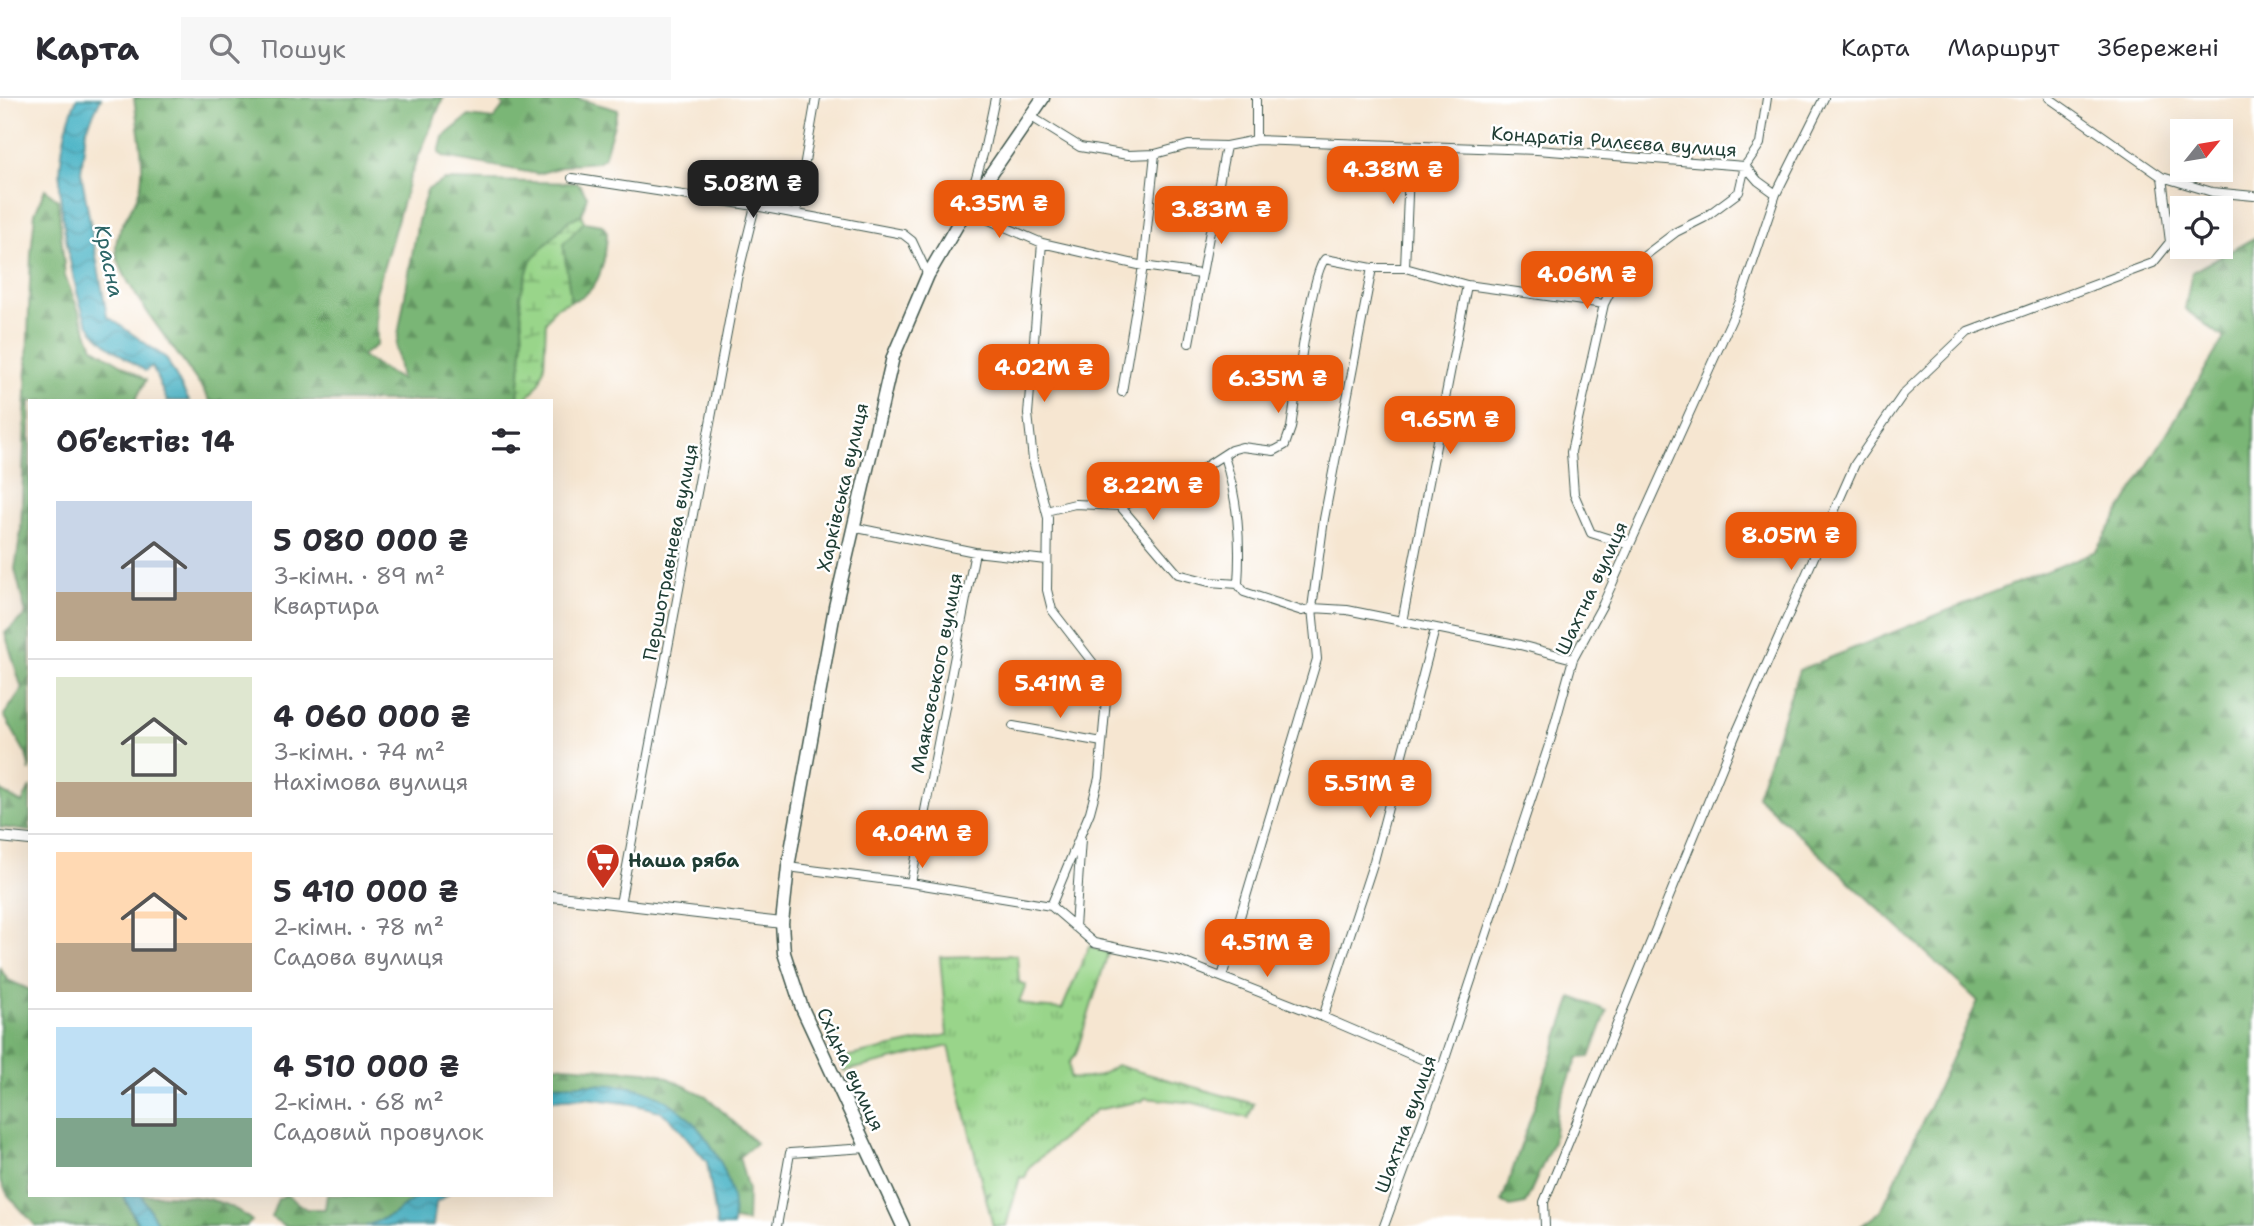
<!DOCTYPE html>
<html lang="uk">
<head>
<meta charset="utf-8">
<style>
	body { margin:0; font-family:"Shantell Sans",sans-serif; background:#f7f7f7; color:#2b2b33; height:100vh; display:flex; flex-direction:column; font-size:26px; white-space:nowrap }
	* { box-sizing:border-box; margin:0 }
	p { font-size:23px; color:#7c7c81 }
	.icon { flex:none; width:38px; height:38px; fill:none; stroke:currentColor; stroke-width:2; stroke-linecap:round; stroke-linejoin:round }
	.map { position:relative; flex:1; overflow:hidden }
	.panel { position:absolute; left:28px; top:301px; width:525px; height:798px; display:flex; flex-direction:column; background:#fff; border-radius:0px; box-shadow:0 7px 28px #0002 }
	.panel>* { flex:none }
	.needle { width:46px; rotate:60deg }
	.controls { position:absolute; left:2170px; top:21px; display:grid; gap:14px }
	.controls a { display:grid; place-items:center; width:63px; height:63px; border-radius:0px; background:#fff; box-shadow:0 7px 28px #0002; font-size:35px }
	.price { position:absolute; translate:-50% -60px; padding:0 16px; border-radius:14px; background:#ea580c; color:#fff; font-size:23px; line-height:46px; filter:drop-shadow(0 2px 4px #0008) }
	.price::after { content:''; position:absolute; left:50%; top:42px; width:21px; height:16px; margin-left:-10px; background:inherit; clip-path:polygon(0 0,100% 0,50% 100%) }
	.price.active { background:#222; color:#fff }
	ul { padding:0; list-style:none }
	li { display:flex; align-items:center; gap:21px; height:175px; padding:0 28px }
	li+li { border-top:2px solid #e1e1e2 }
	li span { display:grid; place-items:center; flex:none; width:196px; height:140px; border-radius:0px; color:#555 }
	li>.icon { margin-inline-start:auto }
	span .icon { width:84px; height:84px; fill:#fffc; stroke-width:1 }
	li b { font-size:30px }
	h2 { display:flex; justify-content:space-between; align-items:center; height:84px; padding:0 28px; font-size:30px }
	header { display:flex; align-items:center; gap:42px; box-sizing:border-box; height:98px; padding:0 35px; background:#fff; border-bottom:2px solid #e1e1e2 }
	header strong { font-size:33px }
	nav { display:flex; gap:38px; margin-inline-start:auto; font-size:24px }
	.search { width:490px; height:63px; background:#f7f7f7; display:flex; align-items:center; gap:18px; box-sizing:border-box; padding:0 24px; border-radius:0px; color:#7c7c81; font-size:26px }
	.map>svg:first-child { display:block }
	.grass { fill:url(#grass-tufts); stroke:#5c895f; stroke-width:2 }
	.forest { fill:url(#forest-firs); stroke:#4c7a55; stroke-width:2 }
	.wetland { fill:url(#wetland-marsh); stroke:#5c895f; stroke-width:2 }
	.water { fill:url(#water-waves); stroke:#33787c; stroke-width:2 }
	.lines { fill:none; stroke-linecap:round; stroke-linejoin:round }
	.minor-casing { stroke:#3f564c; stroke-width:10 }
	.tertiary-casing { stroke:#3f564c; stroke-width:12 }
	.primary-casing { stroke:#3f564c; stroke-width:15 }
	.minor { stroke:#fff; stroke-width:8 }
	.tertiary { stroke:#fff; stroke-width:10 }
	.primary { stroke:#fff; stroke-width:12 }
	.labels { text-anchor:middle; stroke-width:5; stroke-linejoin:round; paint-order:stroke }
	.street-label { font-size:19px; fill:#1f3d34; stroke:#fff }
	.poi-label { font-size:19px; font-weight:bold; fill:#1f3d34; stroke:#fff; text-anchor:start }
	.water-label { font-size:21px; font-style:italic; fill:#2d6667; stroke:#fff }
</style>
</head>
<body>
<header>
<strong>Карта</strong>
<div class="search"><svg class="icon" aria-label="search" viewBox="0 0 24 24"><circle cx="10" cy="10" r="6"/><path d="M15 15l6 6"/></svg>Пошук</div>
<nav><a>Карта</a><a>Маршрут</a><a>Збережені</a></nav>
</header>
<div class="map">
<svg width="2254" height="1128" viewBox="0 0 2254 1128">
	<defs>
		<pattern id="grass-tufts" width="24" height="20" patternUnits="userSpaceOnUse" patternTransform="scale(1.75)"><rect width="24" height="20" fill="#99d58a"/><path d="M3 7l-1-3M5 7V3M7 7l1-3M15 17l-1-3M17 17v-4M19 17l1-3" fill="none" stroke="#7cae72"/></pattern>
		<pattern id="forest-firs" width="22" height="20" patternUnits="userSpaceOnUse" patternTransform="scale(1.75)"><rect width="22" height="20" fill="#7ab676"/><path d="M5 1l3.5 6h-7zM16 11l3.5 6h-7z" fill="#639562"/></pattern>
		<pattern id="wetland-marsh" width="20" height="14" patternUnits="userSpaceOnUse" patternTransform="scale(1.75)"><rect width="20" height="14" fill="#99d58a"/><path d="M1 5h8M5 5V1M11 12h8M15 12V8" fill="none" stroke="#7cae72"/></pattern>
		<pattern id="water-waves" width="16" height="10" patternUnits="userSpaceOnUse" patternTransform="scale(1.75)"><rect width="16" height="10" fill="#47b2c5"/><path d="M0 5q4-4 8 0t8 0" fill="none" stroke="#3b92a1"/></pattern>
	</defs>
	<rect width="100%" height="100%" fill="#fff"/>
	<filter id="ink" filterUnits="userSpaceOnUse"><feTurbulence type="fractalNoise" baseFrequency=".0143" numOctaves="2"/><feDisplacementMap in="SourceGraphic" scale="14" xChannelSelector="R" yChannelSelector="G"/><feConvolveMatrix kernelMatrix="1 2 1 2 8 2 1 2 1" color-interpolation-filters="sRGB"/></filter>
	<filter id="wash" filterUnits="userSpaceOnUse"><feTurbulence type="fractalNoise" baseFrequency=".00686" numOctaves="4" result="noise"/><feDisplacementMap in="SourceGraphic" scale="28" xChannelSelector="R" yChannelSelector="G"/><feGaussianBlur stdDeviation="1.57" result="paint"/><feColorMatrix in="noise" values="0 0 0 0 0 0 0 0 0 0 0 0 0 0 0 0 0 1.4 0 .05"/><feComposite in="paint" operator="in"/></filter>
	<g filter="url(#wash)">
		<rect width="100%" height="100%" fill="#f6e6d1"/>
		<path class="grass" d="M 1089,848 L 1108,855 L 1076,956 L 1069,965 L 1070,980 C 1089,982 1101,979 1116,967 L 1254,1006 L 1248,1020 L 1194,1005 L 1145,1000 L 1142,1003 L 1096,1012 L 1029,1069 L 1025,1080 L 1020,1079 L 1006,1128 L 993,1128 L 986,1100 L 991,1094 L 985,1098 L 949,948 L 845,973 L 840,960 L 947,937 L 940,859 L 1017,857 L 1019,884 L 1026,887 L 1019,904 L 1035,909 L 1062,911 Z"/>
		<path class="forest" d="M 134,0 L 443,0 L 410,79 L 376,195 L 377,247 L 361,258 L 401,282 L 396,249 L 418,123 L 427,92 L 445,82 L 578,85 L 587,98 L 582,116 L 568,123 L 531,162 L 520,198 L 523,239 L 518,303 L 210,303 C 192,270 113,180 116,149 C 117,125 138,108 141,85 C 145,62 137,24 134,0 Z
			M 499,0 L 576,0 L 618,12 L 604,60 L 597,64 L 571,66 L 538,76 L 445,59 L 439,55 L 443,39 L 469,18 L 494,21 L 504,8 Z
			M 45,91 L 58,102 L 65,178 L 93,249 L 146,282 L 135,303 L 30,303 L 30,673 L 26,656 L 4,617 L 22,591 L 5,535 L 26,516 L 15,471 L 21,434 L 31,156 L 35,115 Z
			M 584,124 L 602,127 L 607,134 C 606,160 601,196 571,203 L 562,146 Z
			M 2254,140 L 2254,1128 L 1861,1128 L 1881,1113 L 1978,903 L 1757,698 L 1799,572 L 2096,453 L 2224,240 L 2185,211 L 2192,174 Z
			M 30,689 L 30,733 L 0,729 L 0,690 L 2,694 L 22,705 Z
			M 0,870 L 8,882 L 30,892 L 30,1097 L 123,1097 L 137,1126 L 135,1128 L 36,1128 L 8,1097 L 0,1082 Z
			M 1572,899 L 1607,913 L 1590,959 L 1578,960 L 1557,1010 L 1553,1044 L 1525,1106 L 1510,1109 L 1502,1103 Z
			M 551,967 L 657,975 L 706,998 L 756,1045 L 739,1059 L 748,1092 L 747,1124 L 734,1122 C 732,1108 731,1093 727,1080 C 723,1066 714,1052 706,1041 C 665,984 615,985 551,987 Z
			M 141,1097 C 180,1097 220,1095 252,1123 L 246,1128 L 159,1128 Z
			M 286,1097 L 306,1111 L 325,1111 L 327,1097 L 419,1097 L 392,1117 L 366,1128 L 285,1128 L 271,1119 L 278,1101 Z"/>
		<path class="wetland" d="M 582,116 L 584,124 L 563,146 L 571,203 L 555,210 L 546,224 L 544,269 L 540,284 L 525,303 L 518,303 L 523,239 L 520,198 L 531,162 L 568,123 Z"/>
		<path class="water" d="M 77,0 L 101,0 L 86,32 L 81,74 L 107,218 L 166,260 L 189,303 L 167,303 L 152,268 L 145,273 C 127,260 105,249 91,230 C 76,212 59,109 60,84 C 60,56 66,25 77,0 Z
			M 586,986 C 604,987 623,986 640,991 C 694,1006 739,1072 733,1128 L 717,1128 L 707,1064 L 673,1023 L 660,1013 L 632,1006 L 586,1000 L 551,1002 L 551,987 Z
			M 123,1097 L 141,1097 L 159,1128 L 139,1128 Z
			M 419,1097 L 447,1097 L 436,1105 L 433,1128 L 366,1128 L 392,1117 Z"/>
	</g>
	<g filter="url(#ink)">
		<g class="lines">
			<g class="minor-casing">
				<path id="minor" d="M 995,0 L 984,53 L 966,112 L 1042,145 L 1143,168 L 1200,176
					M 1030,18 L 1080,49 L 1128,57 L 1155,56 L 1188,47 L 1226,48 L 1256,42 L 1537,52 L 1745,68 L 1758,83 L 1776,96
					M 1256,42 L 1256,0
					M 2162,79 L 2212,94 L 2254,98
					M 572,80 L 755,108 L 903,136 L 912,143 L 928,177
					M 796,115 L 816,0
					M 1042,145 L 1028,316 L 1033,362 L 1048,420 L 1047,492 L 1052,512 L 1093,565 L 1106,602 L 1099,680 L 1090,714 L 1051,808
					M 1405,170 L 1410,48
					M 1189,245 L 1226,48
					M 1122,294 L 1143,168 L 1155,56
					M 1224,358 C 1238,402 1241,441 1238,486
					M 1120,408 L 1177,387 L 1231,352 L 1242,349 L 1274,353 L 1285,347 L 1291,330 C 1295,303 1311,174 1325,161 L 1372,170 L 1405,170 L 1467,187 L 1604,206
					M 1046,413 L 1075,406 L 1120,408 L 1178,476 L 1209,484 L 1238,486 L 1244,494 L 1302,513 L 1312,510 L 1347,512 L 1520,547 L 1573,561
					M 852,429 L 975,454 L 1046,462
					M 1629,447 L 1591,435 L 1574,396 L 1571,354 L 1604,206 L 1618,178 L 1676,134 L 1704,120 L 1739,94 L 1745,68 L 1760,46 L 1767,0
					M 1402,524 L 1467,187
					M 1013,628 L 1102,644
					M 788,769 L 911,785 L 1051,808
					M 911,785 L 975,454
					M 620,806 L 737,181 L 755,108
					M 1051,808 L 1094,845 L 1180,863 L 1323,919 L 1442,970
					M 1075,829 L 1081,741
					M 1222,879 L 1317,561 L 1312,510 L 1324,421 L 1372,170
					M 1323,919 L 1374,763 L 1435,531
					M 777,1128 L 790,1055 L 867,1050
					M 1384,1128 L 1442,970 L 1549,647 L 1573,561 L 1603,506 L 1740,203 L 1776,96 L 1824,0
					M 1545,1128 L 1544,1104 L 1738,631 L 1855,366 L 1904,295 L 1968,234 L 2153,165 L 2170,144 L 2162,79 L 2049,0"/>
			</g>
			<g class="tertiary-casing">
				<path id="tertiary" d="M 0,739 L 30,742
					M 551,798 L 782,825"/>
			</g>
			<g class="primary-casing">
				<path id="primary" d="M 903,1128 L 802,910 L 784,855 L 782,825 L 788,769 L 835,509 L 893,259 L 928,177 L 966,112 L 1043,0"/>
			</g>
			<use href="#minor" class="minor"/>
			<use href="#tertiary" class="tertiary"/>
			<use href="#primary" class="primary"/>
		</g>
	</g>
	<defs>
		<g id="supermarket-pin" transform="scale(1.75)"><path d="M0 17L-7.5 6A9.5 9.5 0 1 1 7.5 6Z" fill="#c8321e" stroke="#fff"/><path d="M-6-5.5h2.5l.6 2H6L4.5 2H-2.5L-4.4-4H-6ZM-1.5 3.2a1.3 1.3 0 1 0 .1 0ZM3 3.2a1.3 1.3 0 1 0 .1 0Z" fill="#fff"/></g>
	</defs>
	<g fill-rule="evenodd">
		<use href="#supermarket-pin" x="603" y="762"/>
	</g>
	<g class="labels">
		<g class="street-label">
			<text transform="translate(1614 43) rotate(4)" y="7">Кондратія Рилєєва вулиця</text>
			<text transform="translate(842 389) rotate(-77)" y="7">Харківська вулиця</text>
			<text transform="translate(670 454) rotate(-79)" y="7">Першотравнева вулиця</text>
			<text transform="translate(1591 490) rotate(-65)" y="7">Шахтна вулиця</text>
			<text transform="translate(936 575) rotate(-79)" y="7">Маяковського вулиця</text>
			<text transform="translate(851 971) rotate(65)" y="7">Східна вулиця</text>
			<text transform="translate(1405 1026) rotate(-70)" y="7">Шахтна вулиця</text>
		</g>
		<g class="poi-label">
			<text x="628" y="769">Наша ряба</text>
		</g>
		<g class="water-label">
			<text transform="translate(109 163) rotate(78)" y="7">Красна</text>
		</g>
	</g>
</svg>
<div class="controls">
<a><svg class="needle" viewBox="-14 -14 28 28"><path d="M0-13l5 13h-10z" fill="#e53935"/><path d="M0 13l5-13h-10z" fill="#7c7c81"/></svg></a>
<a><svg class="icon" aria-label="locate" viewBox="0 0 24 24"><circle cx="12" cy="12" r="6"/><path d="M12 2v4M12 18v4M2 12h4M18 12h4"/></svg></a>
</div>
<b class="price" style="left:1393px;top:108px">4.38M ₴</b>
<b class="price active" style="left:753px;top:122px">5.08M ₴</b>
<b class="price" style="left:999px;top:142px">4.35M ₴</b>
<b class="price" style="left:1221px;top:148px">3.83M ₴</b>
<b class="price" style="left:1587px;top:213px">4.06M ₴</b>
<b class="price" style="left:1044px;top:306px">4.02M ₴</b>
<b class="price" style="left:1278px;top:317px">6.35M ₴</b>
<b class="price" style="left:1450px;top:358px">9.65M ₴</b>
<b class="price" style="left:1153px;top:424px">8.22M ₴</b>
<b class="price" style="left:1791px;top:474px">8.05M ₴</b>
<b class="price" style="left:1060px;top:622px">5.41M ₴</b>
<b class="price" style="left:1370px;top:722px">5.51M ₴</b>
<b class="price" style="left:922px;top:772px">4.04M ₴</b>
<b class="price" style="left:1267px;top:881px">4.51M ₴</b>
<section class="panel">
<h2>Об’єктів: 14<svg class="icon" aria-label="filters" viewBox="0 0 24 24"><path d="M4 7h16M4 17h16"/><circle cx="9" cy="7" r="2"/><circle cx="15" cy="17" r="2"/></svg></h2>
<ul>
<li><span style="background:linear-gradient(#c9d6e8 65%,#b9a48a 0)"><svg class="icon" aria-label="home" viewBox="0 0 24 24"><path d="M3 11l9-7 9 7M6 9v11h12V9"/></svg></span><div><b>5 080 000 ₴</b><p>3-кімн. · 89 m²</p><p>Квартира</p></div></li>
<li><span style="background:linear-gradient(#dfe7d0 75%,#b9a48a 0)"><svg class="icon" aria-label="home" viewBox="0 0 24 24"><path d="M3 11l9-7 9 7M6 9v11h12V9"/></svg></span><div><b>4 060 000 ₴</b><p>3-кімн. · 74 m²</p><p>Нахімова вулиця</p></div></li>
<li><span style="background:linear-gradient(#ffd9b3 65%,#b9a48a 0)"><svg class="icon" aria-label="home" viewBox="0 0 24 24"><path d="M3 11l9-7 9 7M6 9v11h12V9"/></svg></span><div><b>5 410 000 ₴</b><p>2-кімн. · 78 m²</p><p>Садова вулиця</p></div></li>
<li><span style="background:linear-gradient(#bfe0f5 65%,#7fa58c 0)"><svg class="icon" aria-label="home" viewBox="0 0 24 24"><path d="M3 11l9-7 9 7M6 9v11h12V9"/></svg></span><div><b>4 510 000 ₴</b><p>2-кімн. · 68 m²</p><p>Садовий провулок</p></div></li>
</ul>
</section>
</div>
</body>
</html>
